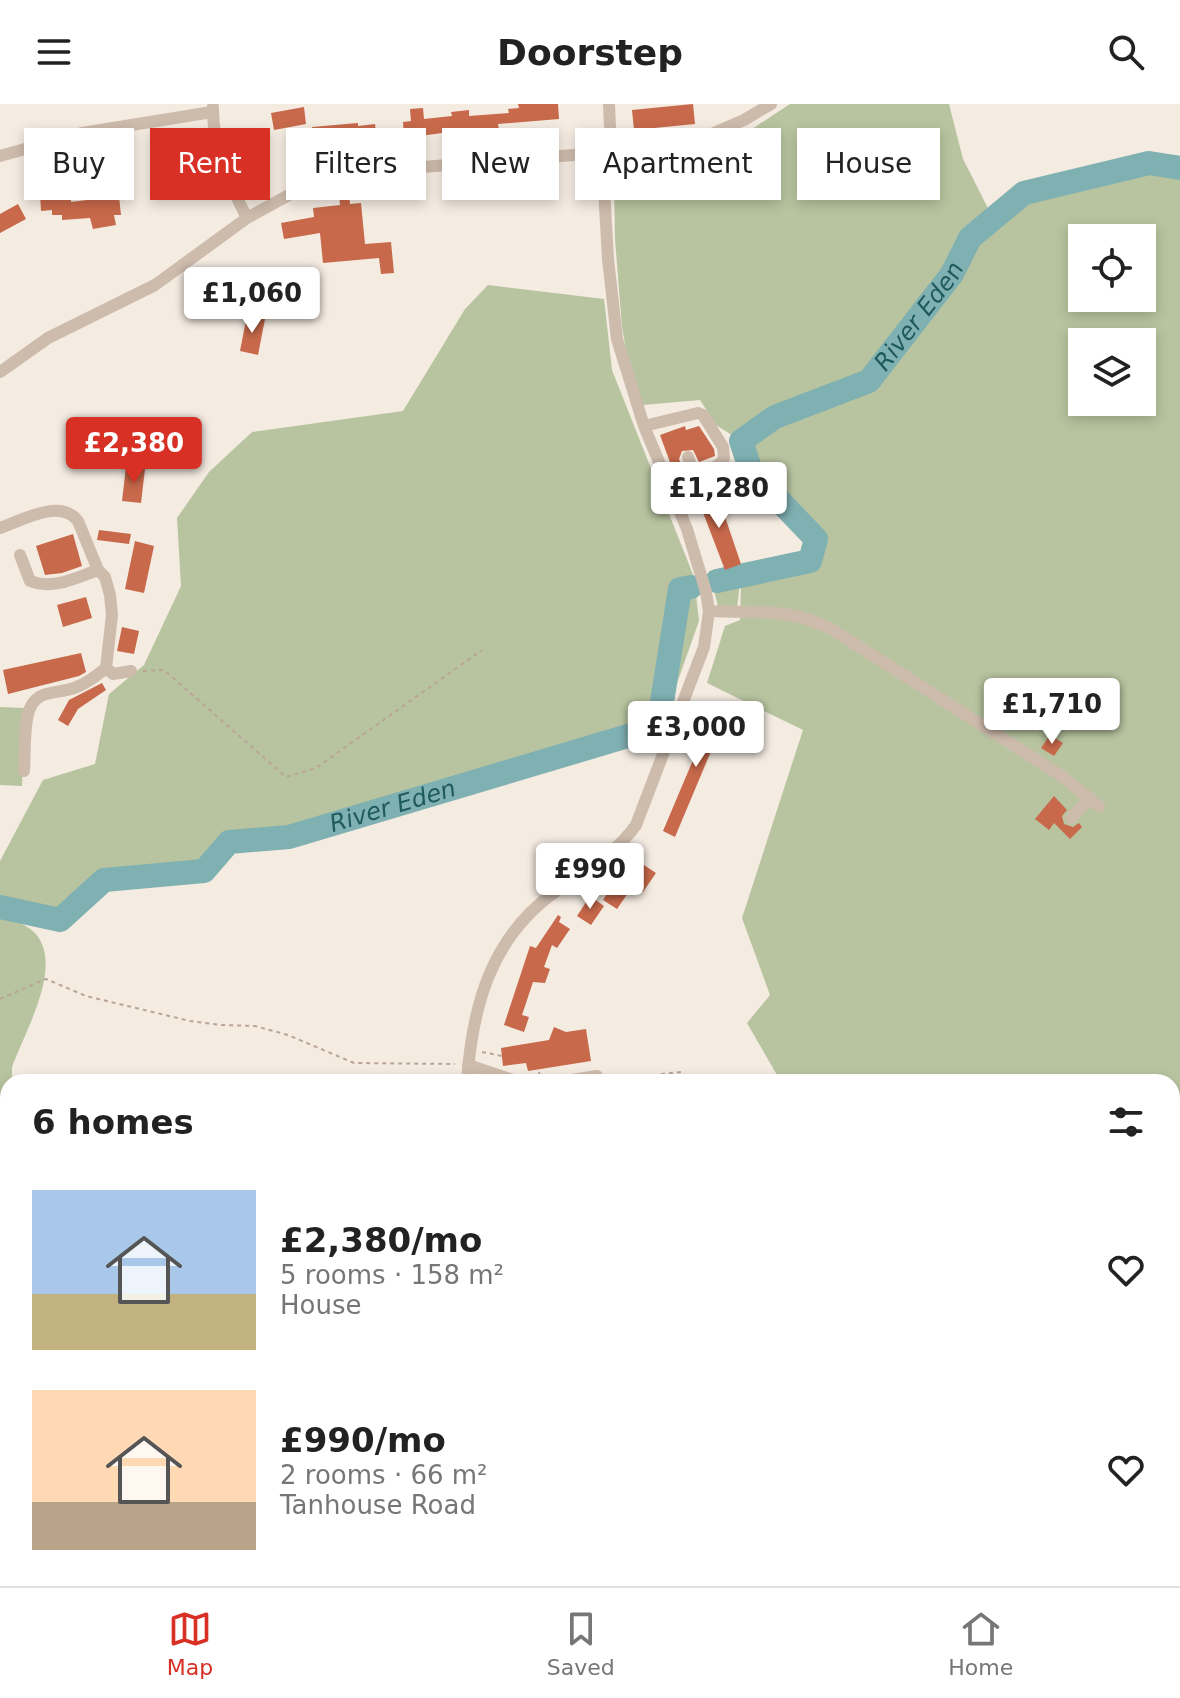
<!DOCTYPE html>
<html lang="en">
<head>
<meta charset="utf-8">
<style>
	body { margin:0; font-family:"DejaVu Sans",sans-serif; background:#f6f6f6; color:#222; height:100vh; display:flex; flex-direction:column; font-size:30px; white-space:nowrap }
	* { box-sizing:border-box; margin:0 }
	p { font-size:26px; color:#767676 }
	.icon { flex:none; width:44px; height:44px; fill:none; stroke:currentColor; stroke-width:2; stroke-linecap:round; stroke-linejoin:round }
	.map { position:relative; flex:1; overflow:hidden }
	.side { position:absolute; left:0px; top:970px; width:1180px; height:512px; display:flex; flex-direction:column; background:#fff; border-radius:24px 24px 0 0; box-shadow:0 4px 12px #0003 }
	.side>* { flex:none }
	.guide { position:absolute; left:24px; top:24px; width:1132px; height:72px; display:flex; gap:16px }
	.buttons { position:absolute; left:1068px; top:120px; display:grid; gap:16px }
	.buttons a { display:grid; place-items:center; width:88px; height:88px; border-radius:0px; background:#fff; box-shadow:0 4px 12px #0003; font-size:40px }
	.price { position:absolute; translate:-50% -68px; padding:0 18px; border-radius:8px; background:#fff; color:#222; font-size:26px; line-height:52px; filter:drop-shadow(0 2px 4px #0008) }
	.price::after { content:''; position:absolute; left:50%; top:48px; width:24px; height:18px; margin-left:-12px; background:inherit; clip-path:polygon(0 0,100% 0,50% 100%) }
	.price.active { background:#d93025; color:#fff }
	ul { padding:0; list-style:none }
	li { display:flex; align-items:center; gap:24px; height:200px; padding:0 32px }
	li span { display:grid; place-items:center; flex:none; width:224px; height:160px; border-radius:0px; color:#555 }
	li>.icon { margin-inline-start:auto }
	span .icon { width:96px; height:96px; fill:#fffc; stroke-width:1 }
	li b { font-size:34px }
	h2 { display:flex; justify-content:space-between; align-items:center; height:96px; padding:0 32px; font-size:34px }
	.chip { padding:0 28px; border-radius:0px; background:#fff; box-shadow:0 4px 12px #0003; font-size:28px; line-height:72px }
	.chip.active { background:#d93025; color:#fff }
	header { display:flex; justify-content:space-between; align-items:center; height:104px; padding:0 32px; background:#fff; font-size:36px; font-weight:700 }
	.menu { display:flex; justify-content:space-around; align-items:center; height:112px; border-top:2px solid #e0e0e0; background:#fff; font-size:22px; color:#767676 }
	.menu a { display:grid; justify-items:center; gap:4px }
	.menu .active { color:#d93025 }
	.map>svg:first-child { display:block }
	.green { fill:#b8c4a0; fill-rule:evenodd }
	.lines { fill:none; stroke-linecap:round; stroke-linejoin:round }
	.river { stroke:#7fb0b2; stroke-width:24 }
	.building { fill:#c8694b }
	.path { stroke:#b9a596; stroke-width:2; stroke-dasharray:4 4; stroke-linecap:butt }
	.minor { stroke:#cdbbac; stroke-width:12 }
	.labels { text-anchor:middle; stroke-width:8; stroke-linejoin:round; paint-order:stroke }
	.water-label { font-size:24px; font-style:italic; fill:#1f5a5e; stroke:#fbf5ee }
</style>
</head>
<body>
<header><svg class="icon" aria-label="menu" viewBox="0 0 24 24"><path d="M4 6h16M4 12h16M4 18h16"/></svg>Doorstep<svg class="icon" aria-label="search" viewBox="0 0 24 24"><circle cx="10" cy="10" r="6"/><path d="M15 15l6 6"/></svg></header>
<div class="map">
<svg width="1180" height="1482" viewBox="0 0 1180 1482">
	<rect width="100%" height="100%" fill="#f4ebe1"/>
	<path class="green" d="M 790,0 L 949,0 L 963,55 L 993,114 L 1024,89 L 1149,59 L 1180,64 L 1180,1014 L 1172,1017 L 1172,978 L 781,978 L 747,919 L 770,891 L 742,814 L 803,626 L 707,579 L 725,522 L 740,516 L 741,481 L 757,470 L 810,457 L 807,425 L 751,367 L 741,337 L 716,321 L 700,296 L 643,301 L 627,252 L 622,223 L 615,135 L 614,76 L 622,64 L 638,57 L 700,48 L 725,39 L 749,27 ZM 1082,134 L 1142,134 L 1142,194 L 1082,194 ZM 1082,238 L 1142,238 L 1142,298 L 1082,298 Z
		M 488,181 L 604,195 L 612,266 L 694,473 L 699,517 L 676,582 L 658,623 L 289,733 L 229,738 L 204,767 L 104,776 L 60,816 L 0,803 L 0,757 L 43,676 L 95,660 L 109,590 L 144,561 L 181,482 L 177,414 L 209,368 L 252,328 L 403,307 L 465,205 Z
		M 709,467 L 741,468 L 737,505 L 719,506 Z
		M 0,603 L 25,604 L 22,682 L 0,681 Z
		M 0,811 C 14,816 35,823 41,838 C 58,872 24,930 12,963 L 12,978 L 8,978 L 8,1042 L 0,1042 Z
		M 1172,1343 L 1180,1354 L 1180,1482 L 751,1482 L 752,1474 L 1172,1474 Z
		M 494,1474 L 635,1474 L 639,1482 L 495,1482 Z"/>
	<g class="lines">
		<g class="river">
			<path id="s1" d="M 717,477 L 810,457 L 816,435 L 751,367 L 741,337 L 775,313 L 869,277 L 952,170 L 970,134 L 1024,89 L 1149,59 L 1180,64"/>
			<path id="s2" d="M 0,803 L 60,816 L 104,776 L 204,767 L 229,738 L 289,733 L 658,623 L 680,485 L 691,483"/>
		</g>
	</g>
	<path class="building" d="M 518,0 L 558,0 L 559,15 L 498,20 L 499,25 L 481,26 L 481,24 L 404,34 L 403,18 L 411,17 L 410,5 L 423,4 L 424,15 L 452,12 L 451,8 L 469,6 L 469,12 L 509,9 L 508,5 L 519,4 Z
		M 693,0 L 695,20 L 634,26 L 632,6 Z
		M 304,3 L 306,20 L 274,26 L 271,9 Z
		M 358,19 L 358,22 L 375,20 L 376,28 L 393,26 L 394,40 L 329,47 L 330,59 L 315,60 L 312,23 Z
		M 188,51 L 200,65 L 183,80 L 170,66 Z
		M 254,56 L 256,64 L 265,61 L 269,79 L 242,83 L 239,60 Z
		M 349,88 L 350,100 L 361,99 L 365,140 L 391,138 L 394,169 L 381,170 L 379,154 L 323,159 L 320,129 L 284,135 L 281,119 L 314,113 L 313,104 L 340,101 L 339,90 Z
		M 52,89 L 52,95 L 71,94 L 71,98 L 119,92 L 121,111 L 114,111 L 116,121 L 93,125 L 90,114 L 62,116 L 62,111 L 52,111 L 52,106 L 41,107 L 40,90 Z
		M 18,100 L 26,115 L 0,129 L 0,110 Z
		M 235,163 L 249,165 L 246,185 L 253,187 L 251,199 L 230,196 Z
		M 247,211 L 265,215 L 258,251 L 240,247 Z
		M 685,322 L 686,326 L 699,322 L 714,345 L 715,352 L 699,358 L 693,346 L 682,347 L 679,355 L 687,376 L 678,380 L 660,331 Z
		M 738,358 L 743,373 L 717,382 L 714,373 Z
		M 126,363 L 145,365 L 141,399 L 122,397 Z
		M 710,383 L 719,405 L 722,404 L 741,460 L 725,466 L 699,398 L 703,396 L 700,387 Z
		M 99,426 L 131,430 L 129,440 L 97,436 Z
		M 73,430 L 82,462 L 62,469 L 45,471 L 36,442 Z
		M 135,437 L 154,442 L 144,489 L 125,485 Z
		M 86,493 L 92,514 L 63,523 L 57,501 Z
		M 122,523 L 139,527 L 134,550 L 117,547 Z
		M 81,549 L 86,568 L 79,572 L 8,590 L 3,566 Z
		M 102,579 L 106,586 L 78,605 L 68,622 L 58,616 L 69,596 Z
		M 718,597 L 730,602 L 675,733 L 663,727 Z
		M 1050,631 L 1063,639 L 1054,652 L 1041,644 Z
		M 1054,692 L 1067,706 L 1062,712 L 1064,720 L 1073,723 L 1079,719 L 1082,723 L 1070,735 L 1054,719 L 1049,726 L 1035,715 Z
		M 641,759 L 656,769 L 643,788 L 628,778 Z
		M 616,776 L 630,786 L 617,805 L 603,796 Z
		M 590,792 L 604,802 L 591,821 L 577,812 Z
		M 558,811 L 561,813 L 559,818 L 570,825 L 557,844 L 552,841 L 544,863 L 550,865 L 545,879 L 533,878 L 522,911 L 529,913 L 524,928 L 504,921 L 530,842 L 536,844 Z
		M 554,923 L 566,928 L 586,925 L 591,957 L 528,967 L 526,959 L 503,962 L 501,944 L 549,936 Z"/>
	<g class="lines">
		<path class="path" d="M 143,567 L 164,566 L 286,673 L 316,664 L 482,546
			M 0,895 L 46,875 L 86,892 L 190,917 L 222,921 L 255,922 L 288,931 L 354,959 L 455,960
			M 482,948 L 502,952
			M 539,968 L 541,978
			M 661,970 L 682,968 L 691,978"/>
		<path class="minor" d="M 609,0 L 611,48
			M 213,3 C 212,41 230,81 247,114
			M 0,52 L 82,29 L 212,8
			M 0,268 L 48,234 L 155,181 L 247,114 L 298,86 L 410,64 L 611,48 L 691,39 L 744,16 L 771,0
			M 644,322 L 698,309 L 703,311 L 723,343 L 724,354 C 719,364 704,368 693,367 L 688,353
			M 0,424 C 23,416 60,394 78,417 L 98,466 L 105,473 L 110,491 L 112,511 L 106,564 L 113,570 L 131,567
			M 20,451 L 30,477 C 53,486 75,474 98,466
			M 709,507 C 759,510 786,502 833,526 L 1060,671 L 1099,702
			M 24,667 C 25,649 24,627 28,610 C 35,584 55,591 74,584 C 86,580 96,572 106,564
			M 1071,714 L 1090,695
			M 468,961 L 519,978
			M 467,978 C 472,903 491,833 555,788 C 583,768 616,750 636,721 L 704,543 L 709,507 L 706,488 L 687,425 L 644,322 L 617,235 L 608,155 L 602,49
			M 559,978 L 597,972
			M 487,1474 L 487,1482
			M 629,1474 L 634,1482"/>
	</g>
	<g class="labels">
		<g class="water-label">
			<text dy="8" stroke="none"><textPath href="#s1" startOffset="468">River Eden</textPath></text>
			<text dy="8" stroke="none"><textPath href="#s2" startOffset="428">River Eden</textPath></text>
		</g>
	</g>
</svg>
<div class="buttons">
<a><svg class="icon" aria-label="locate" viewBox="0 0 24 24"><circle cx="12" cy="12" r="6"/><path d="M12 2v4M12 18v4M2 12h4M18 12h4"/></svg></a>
<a><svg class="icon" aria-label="layers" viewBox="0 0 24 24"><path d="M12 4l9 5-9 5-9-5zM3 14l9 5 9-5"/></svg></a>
</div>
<b class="price" style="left:252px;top:231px">£1,060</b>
<b class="price active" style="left:134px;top:381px">£2,380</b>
<b class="price" style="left:719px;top:426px">£1,280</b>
<b class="price" style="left:1052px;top:642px">£1,710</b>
<b class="price" style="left:696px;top:665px">£3,000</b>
<b class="price" style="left:590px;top:807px">£990</b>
<div class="guide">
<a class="chip">Buy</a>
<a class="chip active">Rent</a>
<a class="chip">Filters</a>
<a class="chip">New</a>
<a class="chip">Apartment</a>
<a class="chip">House</a>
</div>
<section class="side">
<h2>6 homes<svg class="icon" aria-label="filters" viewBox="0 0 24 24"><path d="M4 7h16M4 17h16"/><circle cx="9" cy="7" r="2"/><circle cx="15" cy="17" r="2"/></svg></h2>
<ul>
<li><span style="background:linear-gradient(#a9c7e8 65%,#c2b280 0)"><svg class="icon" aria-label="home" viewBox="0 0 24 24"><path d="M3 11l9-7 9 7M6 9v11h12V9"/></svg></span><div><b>£2,380/mo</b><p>5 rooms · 158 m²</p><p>House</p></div><svg class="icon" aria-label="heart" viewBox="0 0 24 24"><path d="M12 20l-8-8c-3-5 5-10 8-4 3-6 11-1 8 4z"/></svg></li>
<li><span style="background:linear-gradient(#ffd9b3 70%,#b9a48a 0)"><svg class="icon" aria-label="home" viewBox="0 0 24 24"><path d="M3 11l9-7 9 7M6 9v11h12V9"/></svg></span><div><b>£990/mo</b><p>2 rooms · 66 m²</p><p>Tanhouse Road</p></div><svg class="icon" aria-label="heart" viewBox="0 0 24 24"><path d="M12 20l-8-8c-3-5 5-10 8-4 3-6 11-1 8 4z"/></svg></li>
</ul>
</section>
</div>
<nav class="menu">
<a class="active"><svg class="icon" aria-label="map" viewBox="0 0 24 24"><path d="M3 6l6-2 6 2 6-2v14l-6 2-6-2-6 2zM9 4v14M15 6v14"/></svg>Map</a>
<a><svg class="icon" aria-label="saved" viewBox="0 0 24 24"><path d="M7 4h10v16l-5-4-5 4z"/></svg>Saved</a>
<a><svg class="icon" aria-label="home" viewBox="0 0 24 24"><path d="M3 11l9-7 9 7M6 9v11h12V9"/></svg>Home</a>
</nav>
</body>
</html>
